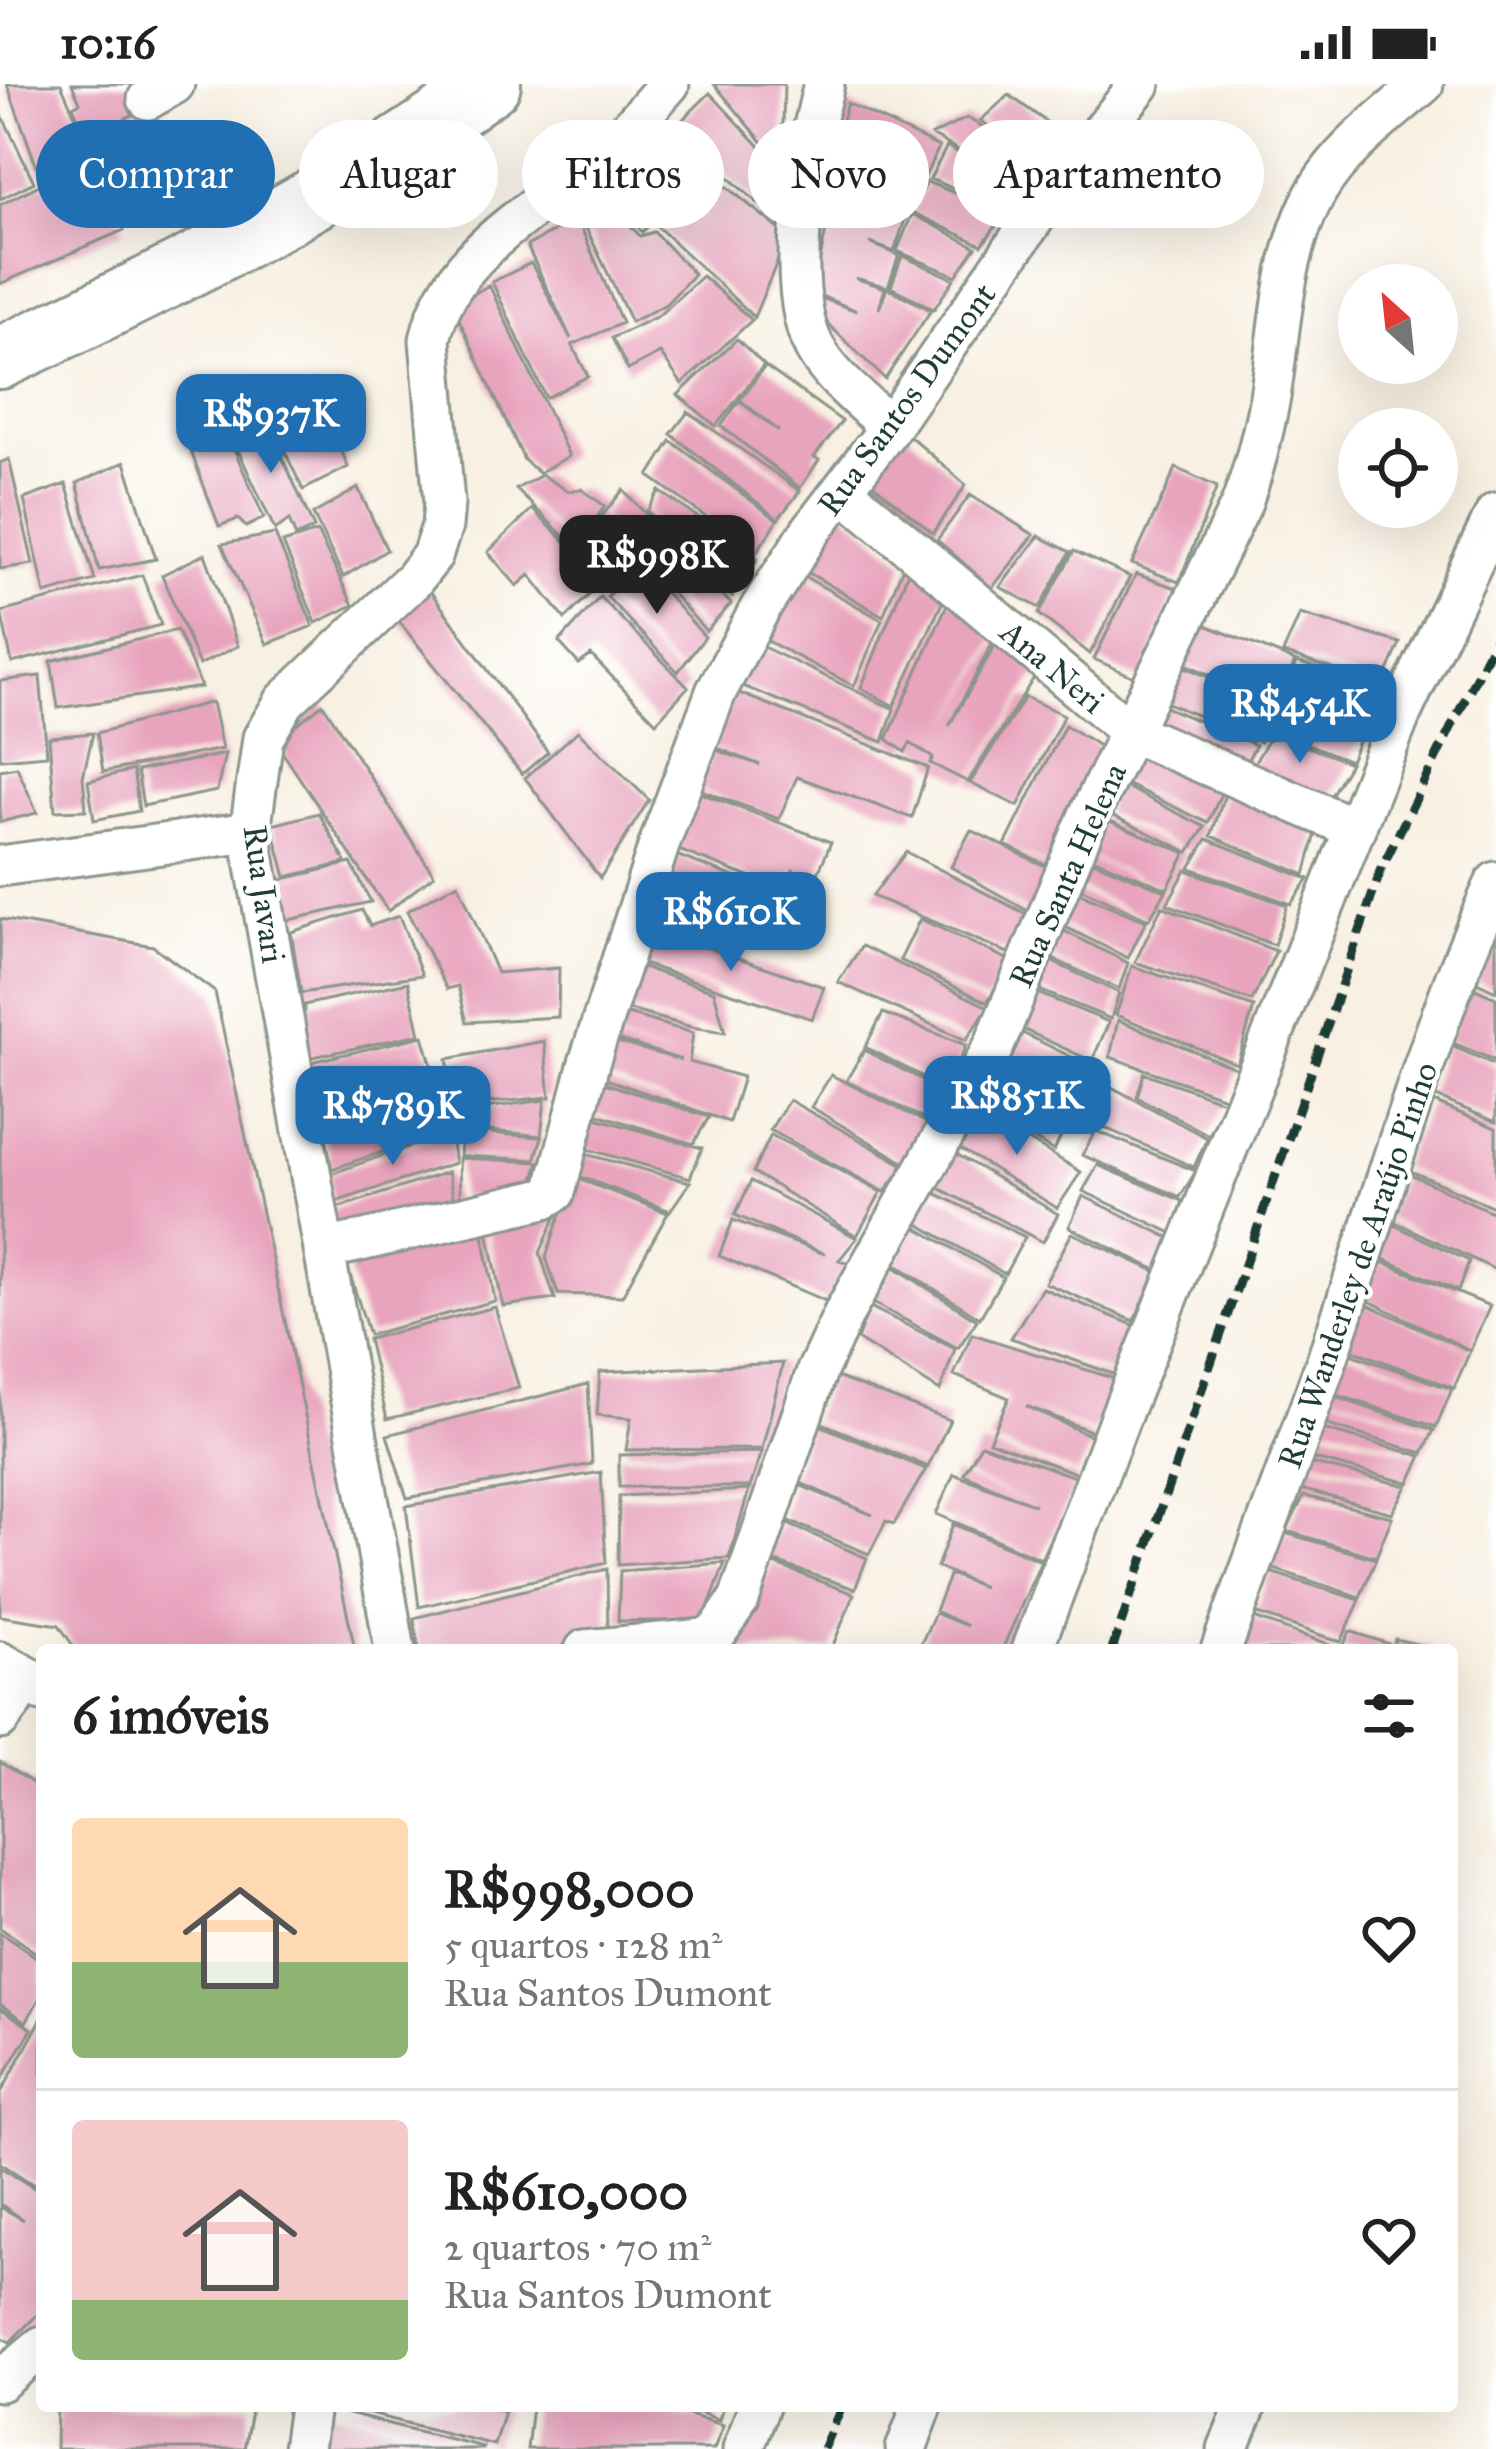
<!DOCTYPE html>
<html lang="pt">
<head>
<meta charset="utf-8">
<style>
	body { margin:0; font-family:"IM FELL Great Primer",serif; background:#f2f2f2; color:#222; height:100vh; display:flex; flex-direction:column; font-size:45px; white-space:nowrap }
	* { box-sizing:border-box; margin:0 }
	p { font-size:39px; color:#767676 }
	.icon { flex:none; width:66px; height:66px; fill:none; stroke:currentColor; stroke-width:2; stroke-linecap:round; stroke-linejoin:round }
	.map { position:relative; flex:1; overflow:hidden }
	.drawer { position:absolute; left:36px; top:1560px; width:1422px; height:768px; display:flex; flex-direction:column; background:#fff; border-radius:12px; box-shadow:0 12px 48px #0002 }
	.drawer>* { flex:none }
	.guide { position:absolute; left:36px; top:36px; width:1425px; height:108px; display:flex; gap:24px }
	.needle { width:78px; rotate:333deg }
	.controls { position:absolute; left:1338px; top:180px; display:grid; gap:24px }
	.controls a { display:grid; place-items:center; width:120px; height:120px; border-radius:50%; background:#fff; box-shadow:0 12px 48px #0002; font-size:60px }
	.price { position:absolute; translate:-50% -102px; padding:0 27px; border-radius:24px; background:#1f6fb2; color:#fff; font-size:39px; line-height:78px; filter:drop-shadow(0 3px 6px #0008) }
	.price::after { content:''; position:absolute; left:50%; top:72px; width:36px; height:27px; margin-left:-18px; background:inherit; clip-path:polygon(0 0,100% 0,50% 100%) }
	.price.selected { background:#222; color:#fff }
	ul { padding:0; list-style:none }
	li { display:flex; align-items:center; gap:36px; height:300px; padding:0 36px }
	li+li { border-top:3px solid #e0e0e0 }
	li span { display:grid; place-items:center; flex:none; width:336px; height:240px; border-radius:12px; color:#555 }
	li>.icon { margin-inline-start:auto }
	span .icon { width:144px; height:144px; fill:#fffc; stroke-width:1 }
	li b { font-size:51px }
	h2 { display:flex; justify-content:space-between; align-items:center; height:144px; padding:0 36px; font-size:51px }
	.pill { padding:0 42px; border-radius:54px; background:#fff; box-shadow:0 12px 48px #0002; font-size:42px; line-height:108px }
	.pill.selected { background:#1f6fb2; color:#fff }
	.status { display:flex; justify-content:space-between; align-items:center; height:84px; padding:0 60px; background:#fff; direction:ltr }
	.status svg { height:33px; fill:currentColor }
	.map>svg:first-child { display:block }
	.building { fill:#e8a3bd }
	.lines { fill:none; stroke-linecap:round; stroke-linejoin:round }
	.street-casing { stroke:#8c968b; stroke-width:45 }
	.primary-casing { stroke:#8c968b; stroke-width:66 }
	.street { stroke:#fff; stroke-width:39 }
	.primary { stroke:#fff; stroke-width:60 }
	.rail { stroke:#1f3d34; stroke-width:9; stroke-dasharray:18 9; stroke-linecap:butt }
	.labels { text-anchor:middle; stroke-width:9; stroke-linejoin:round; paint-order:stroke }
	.street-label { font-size:33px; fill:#1f3d34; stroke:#fff }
</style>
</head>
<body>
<div class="status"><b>10:16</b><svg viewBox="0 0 49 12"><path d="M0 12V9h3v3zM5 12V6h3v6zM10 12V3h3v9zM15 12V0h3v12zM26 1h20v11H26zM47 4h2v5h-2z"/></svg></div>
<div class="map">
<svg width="1496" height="2365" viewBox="0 0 1496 2365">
	<rect width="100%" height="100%" fill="#fff"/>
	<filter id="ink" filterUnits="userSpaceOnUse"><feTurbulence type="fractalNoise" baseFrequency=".00833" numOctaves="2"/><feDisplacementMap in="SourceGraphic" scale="24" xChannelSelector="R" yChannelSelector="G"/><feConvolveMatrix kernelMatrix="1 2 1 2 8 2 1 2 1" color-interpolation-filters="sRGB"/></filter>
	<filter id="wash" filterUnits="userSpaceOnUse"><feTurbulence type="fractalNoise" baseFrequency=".004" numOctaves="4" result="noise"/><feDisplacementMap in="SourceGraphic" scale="48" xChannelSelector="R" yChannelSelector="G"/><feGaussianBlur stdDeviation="2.7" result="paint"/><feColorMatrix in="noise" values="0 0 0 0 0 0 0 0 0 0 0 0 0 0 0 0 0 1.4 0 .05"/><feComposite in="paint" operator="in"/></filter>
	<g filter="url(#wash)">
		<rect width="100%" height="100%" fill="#f8f0e2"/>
		<g id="blocks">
			<path class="building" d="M 7,0 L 61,0 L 91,68 L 40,92 Z
				M 72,0 L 134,0 L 145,25 L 86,52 L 73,22 L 80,18 Z
				M 714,0 L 784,0 L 782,81 Z
				M 710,9 L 783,87 L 777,136 L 673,45 Z
				M 1009,11 L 1070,55 L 1052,78 L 980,37 Z
				M 847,19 L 939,63 L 907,130 L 894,168 L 870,159 L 899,171 L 888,203 L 855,194 L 885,204 L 879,225 L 887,204 L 931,226 L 885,295 L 826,238 L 821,214 L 857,227 L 821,212 L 819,181 L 826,145 L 820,142 L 825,100 L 880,118 L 824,98 Z
				M 0,27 L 34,98 L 0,115 Z
				M 967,34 L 1049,79 L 1029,107 L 932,51 Z
				M 670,46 L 711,89 L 642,148 L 609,110 Z
				M 947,62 L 1024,109 L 1008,127 L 930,95 Z
				M 96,72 L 124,146 L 0,200 L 0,121 Z
				M 713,92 L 788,152 L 754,233 L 658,143 Z
				M 927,98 L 1006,129 L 982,161 L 912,128 Z
				M 601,110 L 640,152 L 654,148 L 694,190 L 666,220 L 631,238 L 579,129 Z
				M 912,130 L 976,163 L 956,192 L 897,167 Z
				M 577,134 L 622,239 L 572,261 L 588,292 L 546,314 L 492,198 L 531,179 L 571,255 L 527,162 Z
				M 902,172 L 954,195 L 934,225 L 891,203 Z
				M 702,192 L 752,236 L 682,300 L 660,269 L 628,286 L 612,254 L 658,232 Z
				M 489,201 L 569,372 L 539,389 L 524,376 L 453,222 Z
				M 737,255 L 764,281 L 716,342 L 678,311 Z
				M 765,282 L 842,337 L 814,373 L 819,376 L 800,404 L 721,342 L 739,317 L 779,347 L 740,316 Z
				M 316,303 L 348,383 L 303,406 L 266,327 Z
				M 688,328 L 800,407 L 778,435 L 671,350 Z
				M 263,330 L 314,444 L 296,453 L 289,436 L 275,446 L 230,349 Z
				M 223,340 L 264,434 L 246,443 L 238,435 L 219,442 L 187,357 Z
				M 904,347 L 966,401 L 933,449 L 867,395 Z
				M 671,357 L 778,436 L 756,469 L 649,392 Z
				M 9,375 L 33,480 L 0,485 L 0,379 Z
				M 125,378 L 156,475 L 99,486 L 77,399 Z
				M 1176,384 L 1217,403 L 1179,498 L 1132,480 Z
				M 542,391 L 568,407 L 581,405 L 605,422 L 598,432 L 606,440 L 580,468 L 516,405 Z
				M 66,400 L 95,496 L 45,510 L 24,415 Z
				M 358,404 L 387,466 L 343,493 L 313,430 Z
				M 623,406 L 731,520 L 706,547 L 602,432 Z
				M 659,407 L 758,474 L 732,513 L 647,427 Z
				M 970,411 L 1034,451 L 992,504 L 937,456 Z
				M 837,423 L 905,478 L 883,532 L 797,482 Z
				M 532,425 L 604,496 L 565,535 L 530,491 L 517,502 L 488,468 Z
				M 317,448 L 353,521 L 316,539 L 283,459 Z
				M 275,450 L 313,542 L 267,560 L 222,460 Z
				M 1039,452 L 1070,468 L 1040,524 L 1000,503 Z
				M 1074,467 L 1130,493 L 1090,570 L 1039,530 Z
				M 205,470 L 238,562 L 199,581 L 162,491 Z
				M 638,478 L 705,553 L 678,588 L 607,513 Z
				M 911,481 L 949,504 L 894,622 L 861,604 Z
				M 793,486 L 882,536 L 854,602 L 760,553 Z
				M 1136,490 L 1176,504 L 1141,596 L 1094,575 Z
				M 142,491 L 161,541 L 12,579 L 1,528 Z
				M 424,499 L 548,668 L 522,690 L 393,530 Z
				M 600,513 L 688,603 L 656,638 L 591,571 L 579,580 L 559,558 Z
				M 950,514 L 999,546 L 949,642 L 1001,551 L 1042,581 L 968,698 L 930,679 L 933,674 L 910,659 L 905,668 L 887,655 Z
				M 1300,530 L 1400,559 L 1382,601 L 1283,569 Z
				M 1193,536 L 1295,577 L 1277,620 L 1176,576 Z
				M 177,546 L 201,603 L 58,624 L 51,577 Z
				M 757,560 L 894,625 L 883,658 L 735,599 Z
				M 1174,578 L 1276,623 L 1260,658 L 1158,615 Z
				M 1297,578 L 1379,603 L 1363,638 L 1306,623 L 1365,641 L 1350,677 L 1287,652 L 1301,622 L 1283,618 Z
				M 40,592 L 47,671 L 0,675 L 0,597 Z
				M 734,607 L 928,684 L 912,734 L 797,693 L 779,735 L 698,705 L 713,665 L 760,681 L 714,663 Z
				M 1025,613 L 1064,631 L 1018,722 L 970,699 Z
				M 212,618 L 222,665 L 103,688 L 97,649 Z
				M 323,620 L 434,791 L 388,827 L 275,657 Z
				M 1158,620 L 1256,661 L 1241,687 L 1150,649 Z
				M 1065,641 L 1104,665 L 1054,784 L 1005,761 Z
				M 578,647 L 649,716 L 600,794 L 525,694 Z
				M 93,649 L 83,693 L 86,726 L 55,727 L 49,653 Z
				M 1272,649 L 1350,679 L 1329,715 L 1251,685 Z
				M 1133,661 L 1224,703 L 1208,739 L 1118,696 Z
				M 225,670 L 217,707 L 143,722 L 137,687 Z
				M 17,683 L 37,729 L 0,738 L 0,686 Z
				M 133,686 L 139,727 L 94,736 L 88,697 Z
				M 1116,698 L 1205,743 L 1189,768 L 1105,728 Z
				M 695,707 L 831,758 L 814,799 L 793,786 L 786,807 L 676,765 Z
				M 1226,707 L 1318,742 L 1305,791 L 1211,752 Z
				M 319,729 L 346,779 L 286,793 L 272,741 Z
				M 1100,733 L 1186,769 L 1167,805 L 1085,771 Z
				M 971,746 L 1055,787 L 1035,831 L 951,783 Z
				M 1207,755 L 1309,795 L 1291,820 L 1190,784 Z
				M 906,768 L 1034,834 L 1013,871 L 872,812 Z
				M 676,771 L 774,808 L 762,839 L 666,807 Z
				M 1084,773 L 1166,807 L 1149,835 L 1071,800 Z
				M 351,779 L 371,818 L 284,837 L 275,797 Z
				M 1186,786 L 1287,821 L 1274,861 L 1167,820 Z
				M 458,799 L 497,889 L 559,884 L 558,933 L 467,938 L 458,902 L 447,905 L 407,827 Z
				M 1070,805 L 1146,837 L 1128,874 L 1055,838 Z
				M 665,809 L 750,839 L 734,866 L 654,843 Z
				M 1162,822 L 1276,867 L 1252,917 L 1135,878 Z
				M 362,826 L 370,842 L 399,832 L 422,891 L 301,909 L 291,848 Z
				M 0,835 L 153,862 L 215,908 L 355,1566 L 76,1566 L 59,1541 L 0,1532 Z
				M 920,835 L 1011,877 L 987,918 L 900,876 Z
				M 1054,842 L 1128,879 L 1119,905 L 1040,869 Z
				M 653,845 L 824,903 L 812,935 L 640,879 Z
				M 1493,851 L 1496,852 L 1496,907 L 1473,896 Z
				M 862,862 L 988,923 L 966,956 L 838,898 Z
				M 1040,872 L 1119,909 L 1111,935 L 1029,902 Z
				M 1132,882 L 1254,923 L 1237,980 L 1116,931 Z
				M 641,883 L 714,907 L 725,948 L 691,943 L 626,925 Z
				M 408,898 L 420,950 L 304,975 L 304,921 Z
				M 1468,902 L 1496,914 L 1496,977 L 1448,957 Z
				M 1030,906 L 1109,938 L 1092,977 L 1014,941 Z
				M 624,929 L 693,949 L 689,978 L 743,993 L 729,1038 L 603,994 L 613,957 L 681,976 L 616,955 Z
				M 883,929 L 966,961 L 947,1005 L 865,963 Z
				M 1118,936 L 1238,985 L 1227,1014 L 1110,973 Z
				M 1010,943 L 1092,983 L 1067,1025 L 993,983 Z
				M 423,952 L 435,993 L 318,1021 L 306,979 Z
				M 544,957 L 550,1013 L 456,1022 L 447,975 Z
				M 1445,959 L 1496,981 L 1496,1038 L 1429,1010 Z
				M 864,966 L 948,1009 L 932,1038 L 846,997 Z
				M 987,988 L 1070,1032 L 1054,1067 L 973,1018 Z
				M 1144,989 L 1226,1018 L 1209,1051 L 1137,1013 Z
				M 831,991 L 929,1040 L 907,1080 L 811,1023 Z
				M 435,997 L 450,1045 L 332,1085 L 320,1023 Z
				M 602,998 L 709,1033 L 693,1060 L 591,1028 Z
				M 1104,999 L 1207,1054 L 1194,1083 L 1087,1036 Z
				M 545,1016 L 541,1052 L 462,1044 L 463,1027 Z
				M 789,1016 L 904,1081 L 885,1108 L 770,1046 Z
				M 1431,1017 L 1496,1044 L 1496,1124 L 1401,1083 Z
				M 974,1023 L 1081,1088 L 1057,1124 L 956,1062 Z
				M 589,1032 L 702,1064 L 690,1094 L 580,1063 Z
				M 462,1045 L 498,1050 L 542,1053 L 535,1076 L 460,1072 Z
				M 1096,1047 L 1196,1087 L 1180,1113 L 1082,1071 Z
				M 450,1048 L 455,1079 L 332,1119 L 330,1090 Z
				M 771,1051 L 881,1108 L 857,1152 L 753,1088 Z
				M 953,1068 L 1058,1130 L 1043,1158 L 933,1101 Z
				M 585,1070 L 690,1098 L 670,1127 L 576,1091 Z
				M 459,1074 L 539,1078 L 530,1109 L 460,1113 Z
				M 1098,1081 L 1183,1117 L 1172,1149 L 1083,1107 Z
				M 1403,1087 L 1496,1130 L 1496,1186 L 1387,1134 Z
				M 448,1088 L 456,1127 L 339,1157 L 331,1126 Z
				M 573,1093 L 668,1129 L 622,1212 L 558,1210 L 546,1173 Z
				M 751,1097 L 857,1154 L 839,1176 L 849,1179 L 826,1217 L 719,1172 L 733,1136 L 825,1170 L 735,1131 Z
				M 931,1107 L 1025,1153 L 1005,1190 L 917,1139 Z
				M 1083,1112 L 1172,1155 L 1157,1186 L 1069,1143 Z
				M 562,1118 L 540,1169 L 555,1215 L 503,1222 L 485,1132 Z
				M 480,1133 L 495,1217 L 369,1251 L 344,1171 Z
				M 1386,1137 L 1469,1177 L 1458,1207 L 1374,1171 Z
				M 912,1141 L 1003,1193 L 980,1234 L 895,1180 Z
				M 1072,1149 L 1157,1188 L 1134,1237 L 1045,1199 Z
				M 1373,1174 L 1490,1222 L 1470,1266 L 1361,1213 Z
				M 893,1182 L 977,1236 L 958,1264 L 871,1218 Z
				M 1042,1204 L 1136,1242 L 1116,1291 L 1011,1254 Z
				M 1359,1217 L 1470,1267 L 1454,1304 L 1344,1263 Z
				M 495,1223 L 519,1304 L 387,1335 L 368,1255 Z
				M 870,1223 L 955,1265 L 940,1307 L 857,1255 Z
				M 972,1250 L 1119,1296 L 1093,1348 L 1026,1322 L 1095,1354 L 1078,1390 L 989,1357 L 1009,1314 L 954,1291 Z
				M 1342,1267 L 1452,1305 L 1436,1343 L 1325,1307 Z
				M 783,1279 L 762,1365 L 626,1366 L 631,1334 L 597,1331 L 600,1288 Z
				M 831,1291 L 950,1336 L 928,1383 L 812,1335 Z
				M 588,1300 L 592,1380 L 407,1414 L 387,1351 Z
				M 1327,1310 L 1434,1346 L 1423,1369 L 1317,1338 Z
				M 810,1337 L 926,1385 L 894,1440 L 886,1437 L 869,1470 L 782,1434 L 792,1398 L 873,1431 L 792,1395 Z
				M 1315,1343 L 1422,1372 L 1409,1399 L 1306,1373 Z
				M 981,1360 L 1078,1394 L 1041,1475 L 936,1430 L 954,1390 L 1035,1421 L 964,1390 Z
				M 762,1368 L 750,1403 L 619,1403 L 619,1371 Z
				M 1305,1378 L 1407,1402 L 1392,1429 L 1300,1405 Z
				M 601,1388 L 606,1479 L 419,1523 L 406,1422 Z
				M 749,1406 L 729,1474 L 618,1481 L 619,1412 Z
				M 1304,1412 L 1392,1433 L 1376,1473 L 1286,1447 Z
				M 781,1437 L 867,1474 L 855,1505 L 764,1474 Z
				M 953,1440 L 1041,1477 L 1002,1566 L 929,1566 L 920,1562 L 935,1529 L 967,1542 L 935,1527 L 950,1490 L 983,1503 L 937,1483 Z
				M 1285,1449 L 1376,1475 L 1360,1513 L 1271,1484 Z
				M 725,1479 L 703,1537 L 618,1537 L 620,1487 Z
				M 772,1479 L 854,1510 L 831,1566 L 731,1566 Z
				M 607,1485 L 608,1551 L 549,1566 L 419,1566 L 414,1534 Z
				M 1270,1488 L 1360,1516 L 1341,1558 L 1255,1529 Z
				M 1251,1533 L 1342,1565 L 1350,1547 L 1389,1560 L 1388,1566 L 1234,1566 Z
				M 1395,1555 L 1434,1564 L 1434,1566 L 1392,1566 Z
				M 0,1678 L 42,1705 L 42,1873 L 0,1844 Z
				M 0,1849 L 42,1877 L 42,1910 L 26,1938 L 0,1920 Z
				M 0,1924 L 32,1945 L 0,1998 Z
				M 42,1934 L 42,2106 L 0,2079 L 0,2011 Z
				M 0,2083 L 42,2109 L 42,2220 L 39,2229 L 10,2258 L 0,2252 L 0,2123 L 24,2136 L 0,2120 Z
				M 57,2322 L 252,2322 L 244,2365 L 56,2365 Z
				M 338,2322 L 484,2322 L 504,2327 L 494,2361 Z
				M 532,2322 L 659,2322 L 723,2341 L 714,2365 L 527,2365 Z
				M 683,2322 L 723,2322 L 719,2336 Z
				M 324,2324 L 483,2363 L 482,2365 L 313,2365 Z"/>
		</g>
	</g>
	<g filter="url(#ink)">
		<use href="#blocks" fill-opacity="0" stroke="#8c968b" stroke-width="3"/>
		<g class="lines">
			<g class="street-casing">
				<path id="street" d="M 824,0 C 807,65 780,213 819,271 C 836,298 867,321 890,343
					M 148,15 L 174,0
					M 842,406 L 1131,648 L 1356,745
					M 0,782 L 250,748
					M 326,1165 L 545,1114 L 555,1108 L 589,979 L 660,758 L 716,608 L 761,523 L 810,448 L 890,343 L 1048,114 L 1140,0
					M 395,1566 L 250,748 L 263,654 L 285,617 L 413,496 L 432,472 L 442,442 L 444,419 L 430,256 C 448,166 542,125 605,68 C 628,48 648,23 669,0
					M 585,1566 L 704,1555 L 717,1548 L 739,1516 L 817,1287 L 845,1227 L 994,962 L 1089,731 L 1241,421 C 1254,386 1263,350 1270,313 C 1281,244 1282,167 1318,105 C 1343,63 1387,32 1423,0
					M 1032,1566 L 1119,1336 L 1401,629 L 1496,429
					M 1221,1566 C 1257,1465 1296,1365 1331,1264 C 1385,1109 1427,948 1496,798
					M 0,1578 L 30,1594 L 42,1607
					M 0,1635 L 30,1594
					M 0,2297 L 42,2262
					M 303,2365 L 309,2322
					M 743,2365 L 759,2322
					M 906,2365 L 922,2322
					M 1228,2365 L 1246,2322"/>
			</g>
			<g class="primary-casing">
				<path id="primary" d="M 0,274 C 174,193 334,114 490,0"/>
			</g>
			<use href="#street" class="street"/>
			<use href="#primary" class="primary"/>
			<path class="rail" d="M 1112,1566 L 1382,783 L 1496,553
				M 823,2365 L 842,2322"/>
		</g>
	</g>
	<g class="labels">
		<g class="street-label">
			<text transform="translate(906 315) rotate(-54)" y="12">Rua Santos Dumont</text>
			<text transform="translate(1053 582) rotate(40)" y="12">Ana Neri</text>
			<text transform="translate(1067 791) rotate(-66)" y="12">Rua Santa Helena</text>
			<text transform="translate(265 810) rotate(82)" y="12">Rua Javari</text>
			<text transform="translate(1357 1181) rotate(-71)" y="12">Rua Wanderley de Araújo Pinho</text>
		</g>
	</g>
</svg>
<div class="controls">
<a><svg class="needle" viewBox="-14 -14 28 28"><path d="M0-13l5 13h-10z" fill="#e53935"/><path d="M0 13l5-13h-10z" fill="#767676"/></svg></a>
<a><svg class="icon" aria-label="locate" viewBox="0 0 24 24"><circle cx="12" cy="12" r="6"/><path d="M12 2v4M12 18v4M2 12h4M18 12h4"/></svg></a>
</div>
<b class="price" style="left:271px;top:392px">R$937K</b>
<b class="price selected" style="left:657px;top:533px">R$998K</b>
<b class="price" style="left:1300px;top:682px">R$454K</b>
<b class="price" style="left:731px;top:890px">R$610K</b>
<b class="price" style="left:1017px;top:1074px">R$851K</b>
<b class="price" style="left:393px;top:1084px">R$789K</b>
<div class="guide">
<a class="pill selected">Comprar</a>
<a class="pill">Alugar</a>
<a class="pill">Filtros</a>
<a class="pill">Novo</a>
<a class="pill">Apartamento</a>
</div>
<section class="drawer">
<h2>6 imóveis<svg class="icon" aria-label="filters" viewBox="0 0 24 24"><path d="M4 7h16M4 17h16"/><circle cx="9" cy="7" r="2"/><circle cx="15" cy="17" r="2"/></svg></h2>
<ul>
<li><span style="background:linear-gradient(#ffd9b3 60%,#8fb573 0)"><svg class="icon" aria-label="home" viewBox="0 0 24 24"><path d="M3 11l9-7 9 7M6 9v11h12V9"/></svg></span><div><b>R$998,000</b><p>5 quartos · 128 m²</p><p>Rua Santos Dumont</p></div><svg class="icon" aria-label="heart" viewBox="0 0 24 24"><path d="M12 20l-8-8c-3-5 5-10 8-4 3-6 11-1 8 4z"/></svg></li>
<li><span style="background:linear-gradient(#f6c9c9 75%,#8fb573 0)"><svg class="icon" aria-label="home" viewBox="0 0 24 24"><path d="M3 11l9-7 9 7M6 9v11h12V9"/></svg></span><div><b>R$610,000</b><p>2 quartos · 70 m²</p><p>Rua Santos Dumont</p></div><svg class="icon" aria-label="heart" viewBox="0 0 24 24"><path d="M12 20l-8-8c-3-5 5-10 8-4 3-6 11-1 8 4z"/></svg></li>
</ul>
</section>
</div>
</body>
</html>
